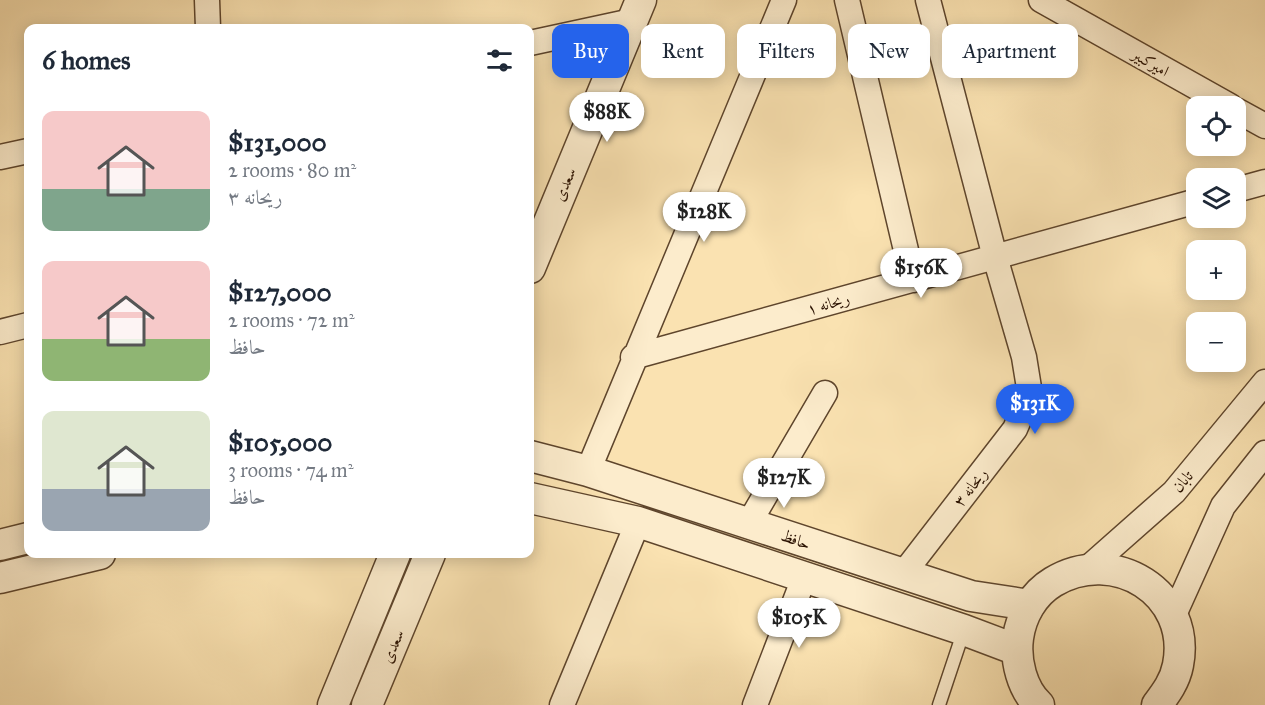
<!DOCTYPE html>
<html lang="en">
<head>
<meta charset="utf-8">
<style>
	body { margin:0; font-family:"IM FELL Great Primer",Amiri,serif; background:#f2f2f3; color:#1f2937; height:100vh; display:flex; flex-direction:column; font-size:22px; white-space:nowrap }
	* { box-sizing:border-box; margin:0 }
	p { font-size:20px; color:#747a83 }
	.icon { flex:none; width:33px; height:33px; fill:none; stroke:currentColor; stroke-width:2; stroke-linecap:round; stroke-linejoin:round }
	.map { position:relative; flex:1; overflow:hidden }
	.details { position:absolute; left:24px; top:24px; width:510px; height:534px; display:flex; flex-direction:column; background:#fff; border-radius:12px; box-shadow:0 3px 15px #0003 }
	.details>* { flex:none }
	.hud { position:absolute; left:552px; top:24px; width:570px; height:54px; display:flex; gap:12px }
	.buttons { position:absolute; left:1186px; top:96px; display:grid; gap:12px }
	.buttons a { display:grid; place-items:center; width:60px; height:60px; border-radius:12px; background:#fff; box-shadow:0 3px 15px #0003; font-size:30px }
	.price { position:absolute; translate:-50% -51px; padding:0 14px; border-radius:21px; background:#fff; color:#222; font-size:20px; line-height:39px; filter:drop-shadow(0 2px 3px #0008) }
	.price::after { content:''; position:absolute; left:50%; top:36px; width:18px; height:14px; margin-left:-9px; background:inherit; clip-path:polygon(0 0,100% 0,50% 100%) }
	.price.active { background:#2563eb; color:#fff }
	ul { padding:0; list-style:none }
	li { display:flex; align-items:center; gap:18px; height:150px; padding:0 18px }
	li span { display:grid; place-items:center; flex:none; width:168px; height:120px; border-radius:12px; color:#555 }
	li>.icon { margin-inline-start:auto }
	span .icon { width:72px; height:72px; fill:#fffc; stroke-width:1 }
	li b { font-size:26px }
	h2 { display:flex; justify-content:space-between; align-items:center; height:72px; padding:0 18px; font-size:26px }
	.pill { padding:0 21px; border-radius:12px; background:#fff; box-shadow:0 3px 15px #0003; font-size:21px; line-height:54px }
	.pill.active { background:#2563eb; color:#fff }
	.map>svg:first-child { display:block }
	.lines { fill:none; stroke-linecap:round; stroke-linejoin:round }
	.service-casing { stroke:#5e452c; stroke-width:15 }
	.minor-casing { stroke:#5e452c; stroke-width:27 }
	.tertiary-casing { stroke:#5e452c; stroke-width:33 }
	.service { stroke:#fceccc; stroke-width:12 }
	.minor { stroke:#fceccc; stroke-width:24 }
	.tertiary { stroke:#fceccc; stroke-width:30 }
	.labels { text-anchor:middle; stroke-width:4.5; stroke-linejoin:round; paint-order:stroke }
	.street-label { font-size:16px; fill:#2a1100; stroke:#fceccc }
</style>
</head>
<body>
<div class="map">
<svg width="1265" height="705" viewBox="0 0 1265 705">
	<rect width="100%" height="100%" fill="#fae2b1"/>
	<filter id="stains"><feTurbulence type="fractalNoise" baseFrequency=".00333" numOctaves="4"/><feColorMatrix values="0 0 0 0 .2 0 0 0 0 .09 0 0 0 0 .02 0 0 0 .5 -.17"/></filter>
	<radialGradient id="worn" r=".72"><stop offset=".6" stop-color="#630" stop-opacity="0"/><stop offset="1" stop-color="#630" stop-opacity=".3"/></radialGradient>
	<g class="lines">
		<g class="service-casing">
			<path id="service" d="M 939,705 L 964,630"/>
		</g>
		<g class="minor-casing">
			<path id="minor" d="M 207,0 L 208,28
				M 847,0 L 913,280
				M 1041,0 L 1230,106
				M 530,43 L 632,21
				M 1236,110 L 1265,126
				M 0,157 L 28,151
				M 1236,190 L 1265,182
				M 0,332 L 28,325
				M 633,357 L 1197,201
				M 588,471 L 784,0
				M 749,523 L 825,393
				M 1088,568 L 1174,492 L 1265,382
				M 903,574 L 1015,429 L 1030,394 L 1024,357 L 995,257 L 928,0
				M 1173,617 L 1223,506 L 1265,453
				M 562,705 L 638,522
				M 755,705 L 804,578"/>
		</g>
		<g class="tertiary-casing">
			<path id="tertiary" d="M 530,268 L 641,0
				M 530,456 L 588,471 L 971,596 L 1029,605
				M 530,498 L 638,522 L 964,630 L 1017,650
				M 0,545 L 28,538
				M 0,578 L 100,554
				M 333,705 L 395,554
				M 367,705 L 430,554
				M 1039,705 C 1022,689 1015,661 1018,638 C 1021,616 1033,594 1053,582 C 1114,545 1192,593 1178,665 C 1175,681 1166,693 1157,705"/>
		</g>
		<use href="#service" class="service"/>
		<use href="#minor" class="minor"/>
		<use href="#tertiary" class="tertiary"/>
	</g>
	<g class="labels">
		<g class="street-label">
			<text transform="translate(1151 62) rotate(30)" y="6">امیرکبیر</text>
			<text transform="translate(564 184) rotate(-67)" y="6">سعدی</text>
			<text transform="translate(828 303) rotate(-16)" y="6">ریحانه ۱</text>
			<text transform="translate(1182 481) rotate(-49)" y="6">تابان</text>
			<text transform="translate(970 487) rotate(-52)" y="6">ریحانه ۳</text>
			<text transform="translate(796 539) rotate(19)" y="6">حافظ</text>
			<text transform="translate(392 646) rotate(-67)" y="6">سعدی</text>
		</g>
	</g>
	<rect width="100%" height="100%" filter="url(#stains)"/>
	<rect width="100%" height="100%" fill="url(#worn)"/>
</svg>
<div class="buttons">
<a><svg class="icon" aria-label="locate" viewBox="0 0 24 24"><circle cx="12" cy="12" r="6"/><path d="M12 2v4M12 18v4M2 12h4M18 12h4"/></svg></a>
<a><svg class="icon" aria-label="layers" viewBox="0 0 24 24"><path d="M12 4l9 5-9 5-9-5zM3 14l9 5 9-5"/></svg></a>
<a>+</a>
<a>−</a>
</div>
<b class="price" style="left:607px;top:143px">$88K</b>
<b class="price" style="left:704px;top:243px">$128K</b>
<b class="price" style="left:921px;top:299px">$156K</b>
<b class="price active" style="left:1035px;top:435px">$131K</b>
<b class="price" style="left:784px;top:509px">$127K</b>
<b class="price" style="left:799px;top:649px">$105K</b>
<div class="hud">
<a class="pill active">Buy</a>
<a class="pill">Rent</a>
<a class="pill">Filters</a>
<a class="pill">New</a>
<a class="pill">Apartment</a>
</div>
<section class="details">
<h2>6 homes<svg class="icon" aria-label="filters" viewBox="0 0 24 24"><path d="M4 7h16M4 17h16"/><circle cx="9" cy="7" r="2"/><circle cx="15" cy="17" r="2"/></svg></h2>
<ul>
<li><span style="background:linear-gradient(#f6c9c9 65%,#7fa58c 0)"><svg class="icon" aria-label="home" viewBox="0 0 24 24"><path d="M3 11l9-7 9 7M6 9v11h12V9"/></svg></span><div><b>$131,000</b><p>2 rooms · 80 m²</p><p>ریحانه ۳</p></div></li>
<li><span style="background:linear-gradient(#f6c9c9 65%,#8fb573 0)"><svg class="icon" aria-label="home" viewBox="0 0 24 24"><path d="M3 11l9-7 9 7M6 9v11h12V9"/></svg></span><div><b>$127,000</b><p>2 rooms · 72 m²</p><p>حافظ</p></div></li>
<li><span style="background:linear-gradient(#dfe7d0 65%,#9aa5b1 0)"><svg class="icon" aria-label="home" viewBox="0 0 24 24"><path d="M3 11l9-7 9 7M6 9v11h12V9"/></svg></span><div><b>$105,000</b><p>3 rooms · 74 m²</p><p>حافظ</p></div></li>
</ul>
</section>
</div>
</body>
</html>
